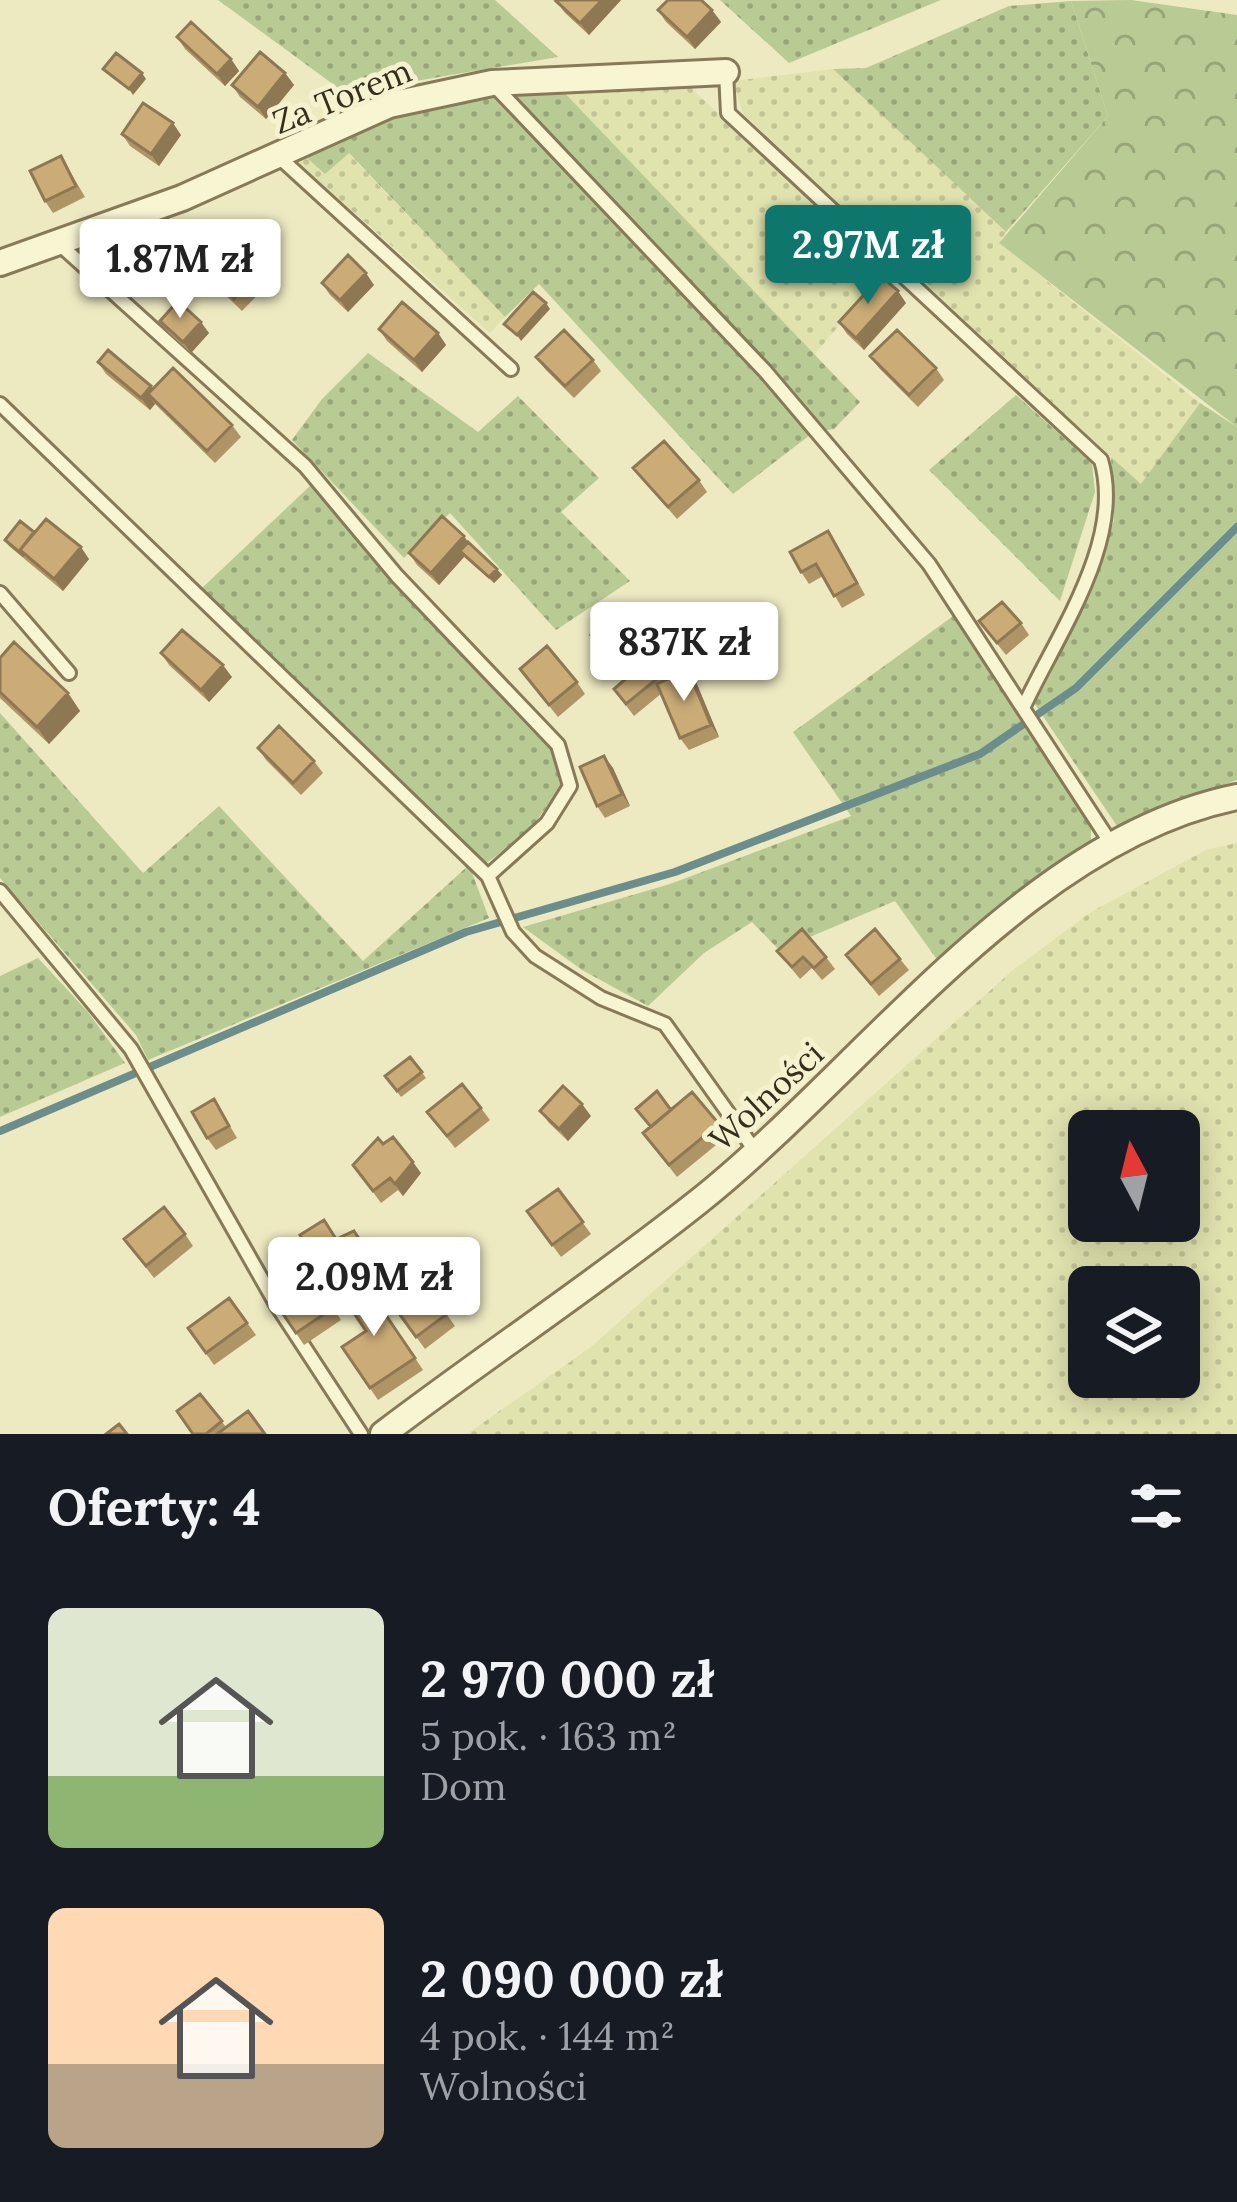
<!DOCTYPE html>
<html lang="pl">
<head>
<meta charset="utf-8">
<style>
	body { margin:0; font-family:Lora,serif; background:#20242c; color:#f1f3f6; height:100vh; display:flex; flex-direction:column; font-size:45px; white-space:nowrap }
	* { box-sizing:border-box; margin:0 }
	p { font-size:39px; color:#9ea1a6 }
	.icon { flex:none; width:66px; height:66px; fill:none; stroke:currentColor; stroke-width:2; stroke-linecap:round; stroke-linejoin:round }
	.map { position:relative; height:1434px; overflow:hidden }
	.panel { display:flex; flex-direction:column; background:#171b24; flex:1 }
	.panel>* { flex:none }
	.needle { width:78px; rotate:353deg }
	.tools { position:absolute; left:1068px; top:1110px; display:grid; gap:24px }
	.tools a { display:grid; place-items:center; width:132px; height:132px; border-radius:18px; background:#171b24; box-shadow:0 6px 30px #0003; font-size:60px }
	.price { position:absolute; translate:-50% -102px; padding:0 27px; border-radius:12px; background:#fff; color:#222; font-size:39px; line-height:78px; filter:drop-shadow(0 3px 6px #0008) }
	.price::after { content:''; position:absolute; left:50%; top:72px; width:36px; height:27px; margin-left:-18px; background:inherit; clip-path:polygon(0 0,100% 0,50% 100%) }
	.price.selected { background:#0f766e; color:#fff }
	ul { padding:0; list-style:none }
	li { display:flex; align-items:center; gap:36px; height:300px; padding:0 48px }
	li span { display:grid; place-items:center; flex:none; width:336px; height:240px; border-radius:18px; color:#555 }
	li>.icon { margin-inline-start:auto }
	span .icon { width:144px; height:144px; fill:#fffc; stroke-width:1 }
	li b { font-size:51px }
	h2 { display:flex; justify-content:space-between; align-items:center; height:144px; padding:0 48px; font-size:51px }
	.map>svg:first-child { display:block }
	.farmland { fill:url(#farmland-dots); fill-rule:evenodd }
	.grass { fill:url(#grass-dots) }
	.forest { fill:url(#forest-crowns) }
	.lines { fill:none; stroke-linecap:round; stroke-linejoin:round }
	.stream { stroke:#6b8d8c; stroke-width:8 }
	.service-casing { stroke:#867a59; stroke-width:18 }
	.minor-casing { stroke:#867a59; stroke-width:30 }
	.service { stroke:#f8f5d3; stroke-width:12 }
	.minor { stroke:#f8f5d3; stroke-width:24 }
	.wall { fill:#af9466 }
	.shaded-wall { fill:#8e7853 }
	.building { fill:#cbac77; stroke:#8e7853; stroke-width:3 }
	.labels { text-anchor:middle; stroke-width:10; stroke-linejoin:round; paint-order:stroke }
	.street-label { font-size:33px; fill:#362e1d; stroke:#f5f2d0 }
</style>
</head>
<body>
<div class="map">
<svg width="1237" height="1434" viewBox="0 0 1237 1434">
	<defs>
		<pattern id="farmland-dots" width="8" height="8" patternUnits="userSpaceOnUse" patternTransform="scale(3)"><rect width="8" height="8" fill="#e0e3ae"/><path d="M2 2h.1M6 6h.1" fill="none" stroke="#c1c395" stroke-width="1.8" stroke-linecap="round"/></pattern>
		<pattern id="grass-dots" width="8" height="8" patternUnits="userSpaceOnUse" patternTransform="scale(3)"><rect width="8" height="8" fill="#b9cb95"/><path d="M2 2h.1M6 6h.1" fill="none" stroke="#97a579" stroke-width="1.8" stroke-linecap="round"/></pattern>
		<pattern id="forest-crowns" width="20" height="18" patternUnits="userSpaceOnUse" patternTransform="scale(3)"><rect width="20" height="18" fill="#b9cb95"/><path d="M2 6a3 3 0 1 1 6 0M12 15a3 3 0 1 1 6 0" fill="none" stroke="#97a579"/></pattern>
	</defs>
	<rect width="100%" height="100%" fill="#ede9c1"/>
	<path class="farmland" d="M 833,69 L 1006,232 L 999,243 L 1200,403 L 1141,485 L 743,114 L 733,81 Z
		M 685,82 L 884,272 L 814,355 L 557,85 Z
		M 348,153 L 505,317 L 490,333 L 294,159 L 306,157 L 325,173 Z
		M 1237,843 L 1237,1434 L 467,1434 L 591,1347 L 1012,971 L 1091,912 L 1206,850 ZM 1089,1131 L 1179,1131 L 1179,1221 L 1089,1221 ZM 1089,1287 L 1179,1287 L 1179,1377 L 1089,1377 Z"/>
	<path class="grass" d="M 218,0 L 495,0 L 558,57 L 345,93 Z
		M 720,0 L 941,0 L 789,63 Z
		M 1071,1 L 1108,116 L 1006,232 L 833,69 L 866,68 L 1009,6 Z
		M 557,85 L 860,402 L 834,429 L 814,432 L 733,494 L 539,284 L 505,317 L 349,153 L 325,174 L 306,157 L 391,115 Z
		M 368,353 L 478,432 L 518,396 L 599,478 L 561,512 L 630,581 L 556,630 L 450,513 L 404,558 L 292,440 L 322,399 Z
		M 1016,395 L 1092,463 L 1095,492 L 1060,601 L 929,470 Z
		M 1200,403 L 1237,427 L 1237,780 L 1117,826 L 1034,703 L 1114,521 L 1111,457 L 1141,484 Z
		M 311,485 L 392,582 L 552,749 L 561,788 L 526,834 L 485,864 L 202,588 Z
		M 956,614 L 1091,826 L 1091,843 L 938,961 L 895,901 L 779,950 L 752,922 L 704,953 L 648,1006 L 582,970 L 523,927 L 670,884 L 851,816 L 793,732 Z
		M 0,713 L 143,873 L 219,806 L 363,961 L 469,865 L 489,918 L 148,1060 L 136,1035 L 0,878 Z
		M 38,958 L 88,1012 L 125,1063 L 0,1117 L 0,976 Z"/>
	<path class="forest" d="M 1131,0 L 1237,15 L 1237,427 L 999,243 L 1108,116 L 1071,1 Z"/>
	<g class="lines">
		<path class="stream" d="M 0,1131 L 466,932 L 675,872 L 980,754 L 1076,688 L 1237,527"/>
		<g class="service-casing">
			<path id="service" d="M 726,72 L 728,113 L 1101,460 C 1125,540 1057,635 1024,706
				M 492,83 L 765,371 L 929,564 L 1110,842
				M 279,157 L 511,369
				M 57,242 L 305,466 L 397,576 L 558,745 L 570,786 L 547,823 L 488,876 L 513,932 L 535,956 L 601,998 L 665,1024 L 756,1152
				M 0,404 L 488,876
				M 0,593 L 69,673
				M 0,891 L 131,1049 L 276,1304 L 361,1434"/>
		</g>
		<g class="minor-casing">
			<path id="minor" d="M 0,263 L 182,198 L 389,105 L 492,83 L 726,72
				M 383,1434 C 487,1355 596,1283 698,1202 C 863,1071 1024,840 1237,797"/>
		</g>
		<use href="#service" class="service"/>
		<use href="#minor" class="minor"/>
	</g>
	<path class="wall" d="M 621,0 L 589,35 L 565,13 L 556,1 Z
		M 658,10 L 712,10 L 721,22 L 695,49 L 666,22 Z
		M 177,37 L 231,59 L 239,71 L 225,86 L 185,49 Z
		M 285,73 L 294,85 L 266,119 L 240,97 L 232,85 Z
		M 122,134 L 181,135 L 159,166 L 130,146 Z
		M 61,156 L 85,197 L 53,213 L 45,201 Z
		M 154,256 L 158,262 L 196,279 L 186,290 L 172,277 L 167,283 L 156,274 L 135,297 L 109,273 L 101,261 Z
		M 267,265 L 275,277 L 242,311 L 214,284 L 206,272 Z
		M 322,283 L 374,285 L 348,312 L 330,295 Z
		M 906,303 L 864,350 L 847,334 L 839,322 Z
		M 160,321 L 209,333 L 191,353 L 169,333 Z
		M 379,329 L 438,333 L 446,345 L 422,372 L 387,341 Z
		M 870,356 L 936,368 L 944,380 L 918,407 L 879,368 Z
		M 536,357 L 593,360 L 601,371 L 574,398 L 545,369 Z
		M 98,362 L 232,425 L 241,437 L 215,463 L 155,404 L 150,410 L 106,374 Z
		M 633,468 L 699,480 L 707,492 L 677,519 Z
		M 34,532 L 89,559 L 63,591 L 9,546 L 5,540 Z
		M 468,542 L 502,575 L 494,583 L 464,557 L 439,585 L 417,565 L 409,553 Z
		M 836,543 L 865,595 L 842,608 L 823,576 L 809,584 L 801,572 Z
		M 979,621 L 1021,623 L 1029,635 L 1006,655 Z
		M 606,624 L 633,661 L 619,672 L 591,635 Z
		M 161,653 L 232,677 L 209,702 L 169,665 Z
		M 651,657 L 668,679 L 696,682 L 719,737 L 689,750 L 680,738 L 662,693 L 634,716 L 614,689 Z
		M 0,658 L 68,693 L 80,711 L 49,744 L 0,698 Z
		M 520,669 L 577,682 L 585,694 L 558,717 Z
		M 258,748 L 314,761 L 323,773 L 301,795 L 266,760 Z
		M 604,756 L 613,768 L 630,806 L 605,818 L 597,806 Z
		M 777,951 L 826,957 L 835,969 L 822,980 L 812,968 L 800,979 Z
		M 846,955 L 900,959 L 909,970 L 879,996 Z
		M 410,1057 L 426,1078 L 401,1097 L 385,1076 Z
		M 214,1099 L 237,1138 L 216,1150 L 207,1138 Z
		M 481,1108 L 490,1120 L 455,1148 L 427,1112 Z
		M 671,1110 L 719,1124 L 727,1136 L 677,1177 L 643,1133 Z
		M 540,1111 L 591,1116 L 568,1141 L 549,1123 Z
		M 383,1144 L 421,1173 L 403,1196 L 398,1190 L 381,1203 L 353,1165 Z
		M 558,1189 L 591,1234 L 561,1257 L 527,1211 Z
		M 354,1231 L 373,1260 L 357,1270 L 423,1370 L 378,1400 L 342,1347 L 366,1331 L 343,1296 L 340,1298 L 331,1286 L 337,1239 Z
		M 185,1234 L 193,1246 L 154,1278 L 124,1239 Z
		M 421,1279 L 455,1326 L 425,1349 L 390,1301 Z
		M 320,1289 L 341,1320 L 304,1345 L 283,1314 Z
		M 229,1298 L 256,1335 L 214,1365 L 188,1328 Z
		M 200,1394 L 226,1427 L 265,1434 L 193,1434 Z"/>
	<path class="shaded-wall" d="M 602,0 L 621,0 L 589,35 L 580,23 Z
		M 712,10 L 721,22 L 695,49 L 687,37 Z
		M 231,59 L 239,71 L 225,86 L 217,74 Z
		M 142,73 L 146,79 L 133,95 L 129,89 Z
		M 285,73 L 294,85 L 266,119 L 258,107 Z
		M 173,123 L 181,135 L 159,166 L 151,154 Z
		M 154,256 L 162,268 L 152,268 L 156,274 L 135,297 L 127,285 Z
		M 168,271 L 172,277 L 167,283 L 162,277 Z
		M 192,273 L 196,279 L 186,290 L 182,284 Z
		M 366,273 L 374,285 L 348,312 L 340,300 Z
		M 898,291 L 906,303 L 864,350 L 856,338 Z
		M 546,303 L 550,309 L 521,341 L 517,335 Z
		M 201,322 L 209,333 L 191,353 L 183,342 Z
		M 438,333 L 446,345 L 422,372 L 414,360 Z
		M 151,386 L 160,398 L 148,394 L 155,404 L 150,410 L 141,398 Z
		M 464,536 L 472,548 L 460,551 L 464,557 L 439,585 L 431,573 Z
		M 81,547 L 89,559 L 63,591 L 54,579 Z
		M 497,569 L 502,575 L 494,583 L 489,577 Z
		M 223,665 L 232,677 L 209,702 L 201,690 Z
		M 688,670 L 696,682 L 719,737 L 711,725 Z
		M 68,693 L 80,711 L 49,744 L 37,727 Z
		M 604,756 L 613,768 L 630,806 L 622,794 Z
		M 582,1104 L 591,1116 L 568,1141 L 559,1129 Z
		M 413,1162 L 421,1173 L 403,1196 L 395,1184 Z"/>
	<path class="building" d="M 558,0 L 602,0 L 580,23 L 556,1 Z
		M 668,0 L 701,0 L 712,10 L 687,37 L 658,10 Z
		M 191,22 L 231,59 L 217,74 L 177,37 Z
		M 260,52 L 285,73 L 258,107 L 232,85 Z
		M 116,53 L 142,73 L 129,89 L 103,69 Z
		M 143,103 L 173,123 L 151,154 L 122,134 Z
		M 61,156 L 76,186 L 45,201 L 30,171 Z
		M 128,231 L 154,256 L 127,285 L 101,261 Z
		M 239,238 L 267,265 L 234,299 L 206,272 Z
		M 168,251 L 192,273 L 182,284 L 168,271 L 162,277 L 152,268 Z
		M 348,255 L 366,273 L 340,300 L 322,283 Z
		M 881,276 L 898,291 L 856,338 L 839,322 Z
		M 533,292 L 546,303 L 517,335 L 504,324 Z
		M 178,301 L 201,322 L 183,342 L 160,321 Z
		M 402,302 L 438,333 L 414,360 L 379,329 Z
		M 564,330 L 593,360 L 565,386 L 536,357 Z
		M 897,330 L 936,368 L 909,395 L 870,356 Z
		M 108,350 L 151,386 L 141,398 L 98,362 Z
		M 173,368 L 232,425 L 207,451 L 148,394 Z
		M 664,441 L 699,480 L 668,507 L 633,468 Z
		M 442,516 L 464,536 L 431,573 L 409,553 Z
		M 46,519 L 81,547 L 54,579 L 20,550 Z
		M 20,521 L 34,532 L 20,550 L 24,556 L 5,540 Z
		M 828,531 L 857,583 L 834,596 L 816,564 L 801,572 L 790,552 Z
		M 468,542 L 497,569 L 489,577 L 460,551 Z
		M 1002,602 L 1021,623 L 997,643 L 979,621 Z
		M 606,624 L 629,655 L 614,666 L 591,635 Z
		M 182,630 L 223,665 L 201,690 L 161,653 Z
		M 14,642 L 68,693 L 37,727 L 0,692 L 0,658 Z
		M 547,646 L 577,682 L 549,705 L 520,669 Z
		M 651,657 L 664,673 L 626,704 L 614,689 Z
		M 688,670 L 711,725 L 680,738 L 657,684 Z
		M 279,726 L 314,761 L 293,783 L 258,748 Z
		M 604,756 L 622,794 L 597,806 L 580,767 Z
		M 802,929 L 826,957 L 814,968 L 803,957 L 792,967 L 777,951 Z
		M 875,929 L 900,959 L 871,984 L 846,955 Z
		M 410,1057 L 422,1072 L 397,1091 L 385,1076 Z
		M 462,1084 L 481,1108 L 447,1136 L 427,1112 Z
		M 563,1086 L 582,1104 L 559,1129 L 540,1111 Z
		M 657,1091 L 671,1110 L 651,1127 L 636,1109 Z
		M 692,1092 L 719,1124 L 669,1165 L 643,1133 Z
		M 214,1099 L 229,1126 L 207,1138 L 192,1112 Z
		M 393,1137 L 413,1162 L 395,1184 L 390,1178 L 373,1191 L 353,1165 L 378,1138 L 383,1144 Z
		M 558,1189 L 583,1222 L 552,1245 L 527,1211 Z
		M 164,1207 L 185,1234 L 146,1266 L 124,1239 Z
		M 324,1220 L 355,1269 L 331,1286 L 300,1235 Z
		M 354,1231 L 369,1254 L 353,1264 L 337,1239 Z
		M 421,1279 L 447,1314 L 416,1337 L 390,1301 Z
		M 362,1280 L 415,1358 L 370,1388 L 342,1347 L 366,1331 L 341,1294 Z
		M 320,1289 L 333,1308 L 296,1333 L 283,1314 Z
		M 229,1298 L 247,1323 L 206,1353 L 188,1328 Z
		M 200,1394 L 222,1421 L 206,1434 L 193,1434 L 177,1411 Z
		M 248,1411 L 265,1434 L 217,1434 Z
		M 119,1424 L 127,1434 L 106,1434 Z"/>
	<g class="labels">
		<g class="street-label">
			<text transform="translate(342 96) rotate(-22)" y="12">Za Torem</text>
			<text transform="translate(766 1096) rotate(-43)" y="12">Wolności</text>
		</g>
	</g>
</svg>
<div class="tools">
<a><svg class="needle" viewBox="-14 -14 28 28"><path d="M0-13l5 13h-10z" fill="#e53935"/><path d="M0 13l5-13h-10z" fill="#9ea1a6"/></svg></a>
<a><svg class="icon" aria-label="layers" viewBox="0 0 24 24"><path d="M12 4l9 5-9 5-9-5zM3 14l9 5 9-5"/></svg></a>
</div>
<b class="price selected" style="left:868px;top:307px">2.97M zł</b>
<b class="price" style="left:180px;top:321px">1.87M zł</b>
<b class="price" style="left:684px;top:704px">837K zł</b>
<b class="price" style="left:374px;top:1339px">2.09M zł</b>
</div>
<section class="panel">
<h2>Oferty: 4<svg class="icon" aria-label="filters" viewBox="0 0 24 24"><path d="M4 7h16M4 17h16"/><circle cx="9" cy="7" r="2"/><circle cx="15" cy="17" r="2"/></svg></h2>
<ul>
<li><span style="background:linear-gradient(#dfe7d0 70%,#8fb573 0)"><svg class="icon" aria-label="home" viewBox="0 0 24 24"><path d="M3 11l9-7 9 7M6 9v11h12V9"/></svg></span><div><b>2 970 000 zł</b><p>5 pok. · 163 m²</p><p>Dom</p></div></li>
<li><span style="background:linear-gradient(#ffd9b3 65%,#b9a48a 0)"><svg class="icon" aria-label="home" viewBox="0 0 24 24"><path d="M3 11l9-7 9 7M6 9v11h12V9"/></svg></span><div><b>2 090 000 zł</b><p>4 pok. · 144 m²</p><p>Wolności</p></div></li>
</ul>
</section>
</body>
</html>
